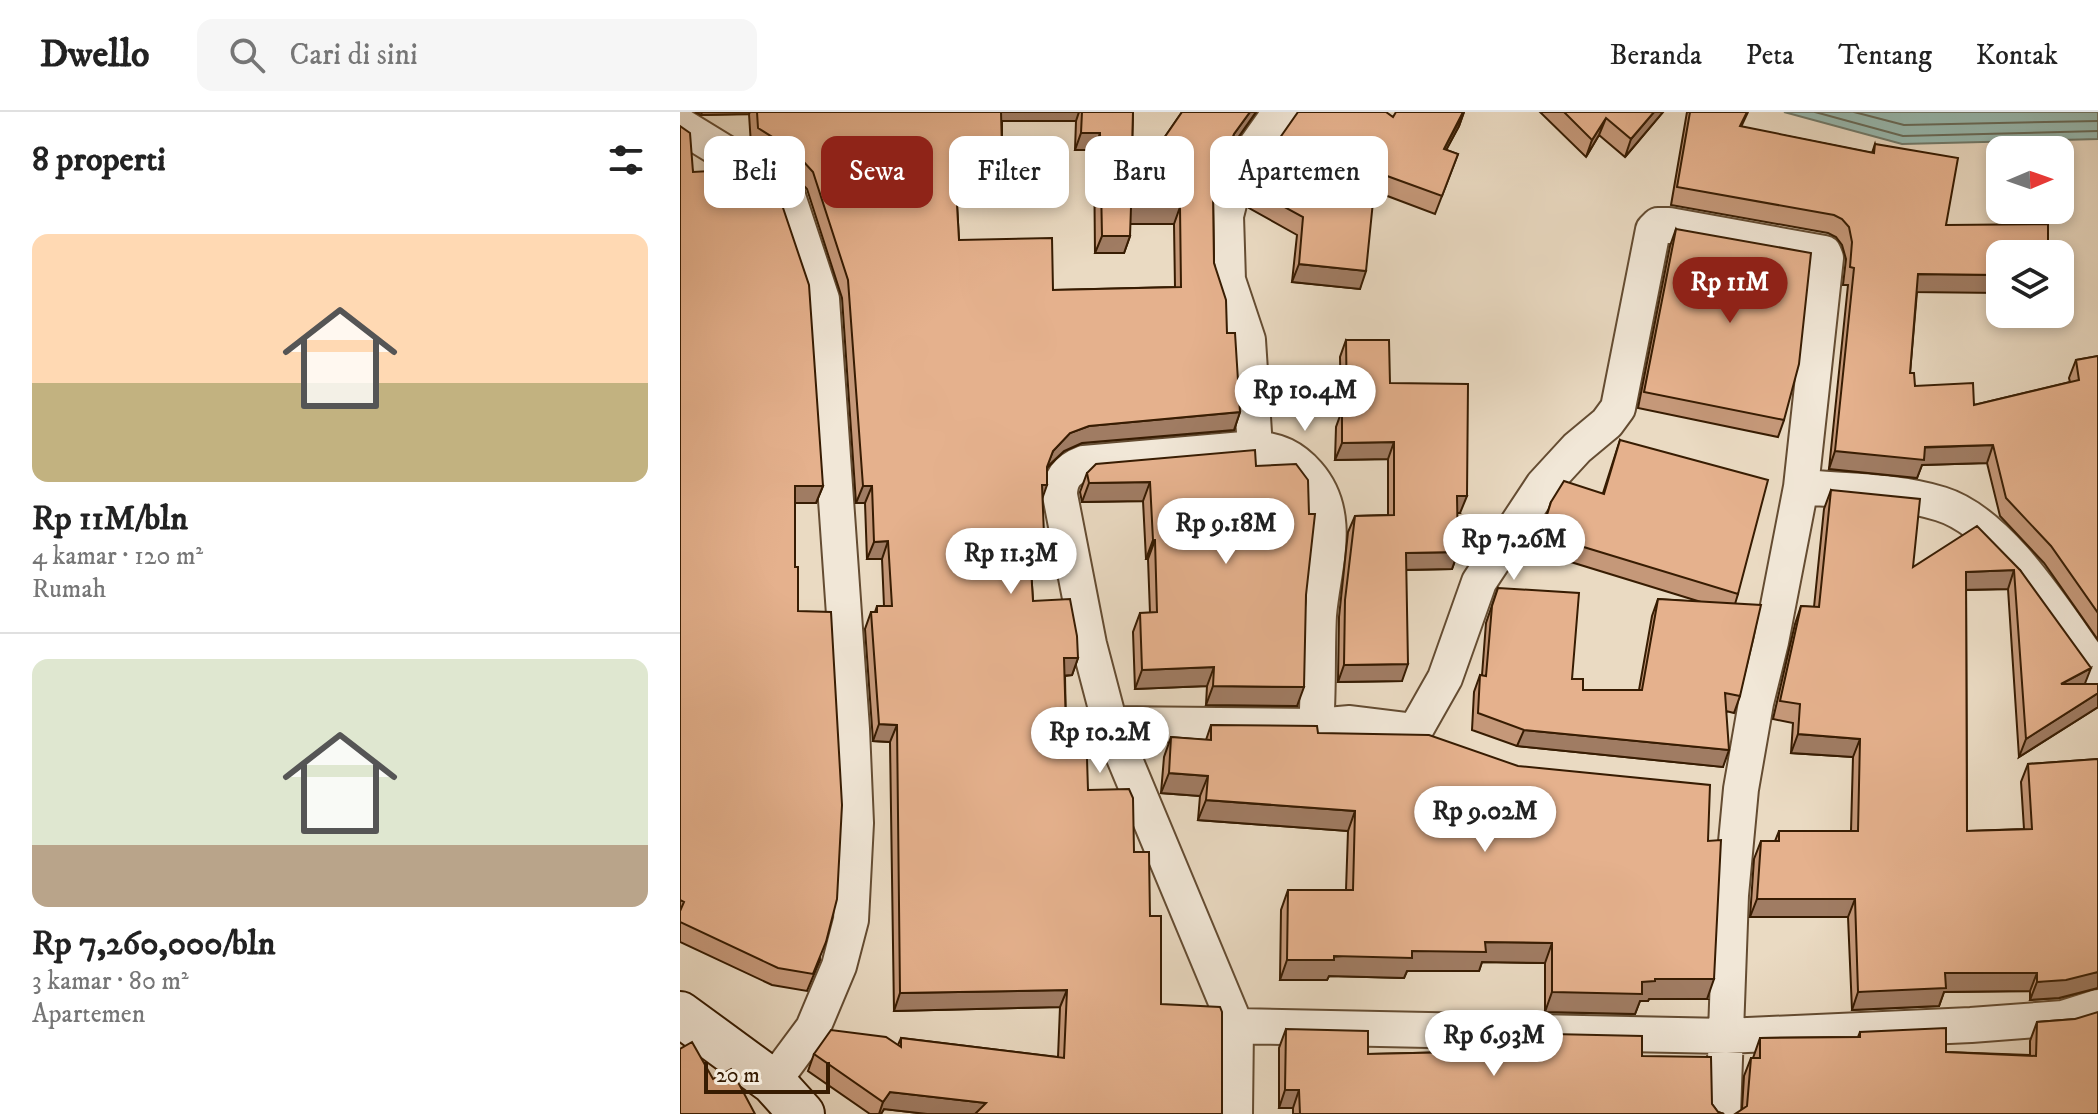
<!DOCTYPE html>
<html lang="id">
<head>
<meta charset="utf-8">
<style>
	body { margin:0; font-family:"IM FELL DW Pica",serif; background:#f6f6f6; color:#222; height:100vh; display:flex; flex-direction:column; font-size:30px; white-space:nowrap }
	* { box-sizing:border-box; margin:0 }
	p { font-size:26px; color:#767676 }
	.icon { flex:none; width:44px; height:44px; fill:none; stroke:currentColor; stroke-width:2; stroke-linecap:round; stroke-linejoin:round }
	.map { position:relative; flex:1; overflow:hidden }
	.details { display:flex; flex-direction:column; background:#fff; width:680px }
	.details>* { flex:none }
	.top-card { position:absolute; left:24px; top:24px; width:760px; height:72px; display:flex; gap:16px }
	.needle { width:52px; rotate:88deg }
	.buttons { position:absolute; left:1306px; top:24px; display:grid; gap:16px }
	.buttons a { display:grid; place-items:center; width:88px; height:88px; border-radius:16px; background:#fff; box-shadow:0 4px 12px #0003; font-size:40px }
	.scale { position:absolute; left:24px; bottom:20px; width:126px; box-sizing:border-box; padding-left:8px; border:4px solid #371c02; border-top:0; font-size:22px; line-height:28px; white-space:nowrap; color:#371c02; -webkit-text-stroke:6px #f1e7d7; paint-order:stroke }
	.price { position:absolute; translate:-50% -68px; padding:0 18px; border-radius:28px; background:#fff; color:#222; font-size:26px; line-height:52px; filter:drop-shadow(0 2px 4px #0008) }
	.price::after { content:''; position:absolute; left:50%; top:48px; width:24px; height:18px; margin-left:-12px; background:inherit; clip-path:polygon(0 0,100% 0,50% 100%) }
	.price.selected { background:#8f2418; color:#fff }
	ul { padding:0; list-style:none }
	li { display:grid; align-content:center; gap:16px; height:424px; padding:0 32px }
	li+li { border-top:2px solid #e0e0e0 }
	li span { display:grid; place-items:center; height:248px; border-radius:16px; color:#555 }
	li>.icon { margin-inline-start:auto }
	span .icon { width:144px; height:144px; fill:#fffc; stroke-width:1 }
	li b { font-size:34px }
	h2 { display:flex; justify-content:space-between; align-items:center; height:96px; padding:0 32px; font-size:34px }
	.pill { padding:0 28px; border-radius:16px; background:#fff; box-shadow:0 4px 12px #0003; font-size:28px; line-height:72px }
	.pill.selected { background:#8f2418; color:#fff }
	header { display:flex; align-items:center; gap:48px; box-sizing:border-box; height:112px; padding:0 40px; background:#fff; border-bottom:2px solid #e0e0e0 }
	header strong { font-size:38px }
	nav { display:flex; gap:44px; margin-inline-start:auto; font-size:28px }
	.search { width:560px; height:72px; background:#f6f6f6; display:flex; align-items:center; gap:20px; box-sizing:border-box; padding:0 28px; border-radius:16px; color:#767676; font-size:30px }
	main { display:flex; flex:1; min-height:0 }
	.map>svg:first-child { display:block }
	.water { fill:#98bbb2; stroke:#717b6c; stroke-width:2 }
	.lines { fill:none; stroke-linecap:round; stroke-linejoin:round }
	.shore { stroke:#686c5a; stroke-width:2 }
	.minor-casing { stroke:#644c32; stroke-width:38 }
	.secondary-casing { stroke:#371c02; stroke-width:48 }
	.minor { stroke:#f1e7d7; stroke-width:34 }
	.secondary { stroke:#f1e7d7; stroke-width:44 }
	.wall { fill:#c59879; stroke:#371c02; stroke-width:2; fill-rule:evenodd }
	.shaded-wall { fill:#a07c63; stroke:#371c02; stroke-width:2 }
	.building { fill:#e5b18d; stroke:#371c02; stroke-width:2 }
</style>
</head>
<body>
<header>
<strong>Dwello</strong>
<div class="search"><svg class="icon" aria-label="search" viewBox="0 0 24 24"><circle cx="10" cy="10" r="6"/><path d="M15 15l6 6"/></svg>Cari di sini</div>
<nav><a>Beranda</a><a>Peta</a><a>Tentang</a><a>Kontak</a></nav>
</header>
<main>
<section class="details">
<h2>8 properti<svg class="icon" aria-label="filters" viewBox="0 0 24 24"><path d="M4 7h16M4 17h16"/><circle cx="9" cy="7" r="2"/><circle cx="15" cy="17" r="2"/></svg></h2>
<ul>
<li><span style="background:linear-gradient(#ffd9b3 60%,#c2b280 0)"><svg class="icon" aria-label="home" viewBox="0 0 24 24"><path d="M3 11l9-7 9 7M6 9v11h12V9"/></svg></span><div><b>Rp 11M/bln</b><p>4 kamar · 120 m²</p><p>Rumah</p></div></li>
<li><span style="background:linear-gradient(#dfe7d0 75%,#b9a48a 0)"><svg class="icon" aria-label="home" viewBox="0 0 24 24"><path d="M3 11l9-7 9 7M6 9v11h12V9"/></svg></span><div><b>Rp 7,260,000/bln</b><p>3 kamar · 80 m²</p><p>Apartemen</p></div></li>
</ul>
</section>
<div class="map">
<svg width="1418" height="1002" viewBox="0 0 1418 1002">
	<rect width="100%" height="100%" fill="#eadac2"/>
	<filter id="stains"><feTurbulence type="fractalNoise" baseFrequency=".0025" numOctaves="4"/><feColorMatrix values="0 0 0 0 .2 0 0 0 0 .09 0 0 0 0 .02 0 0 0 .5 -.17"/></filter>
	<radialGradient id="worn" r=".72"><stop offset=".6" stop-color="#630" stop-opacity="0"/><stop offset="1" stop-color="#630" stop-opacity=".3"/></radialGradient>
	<path class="water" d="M 1104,0 L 1418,0 L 1418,27 L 1222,32 Z"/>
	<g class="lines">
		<path class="shore" d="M 1135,0 L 1223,24 L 1418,19
			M 1174,0 L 1224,13 L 1418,9"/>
		<g class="minor-casing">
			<path id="minor" d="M 0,13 L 93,70 L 108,84 L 142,187 L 172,617 L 176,711 L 171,808 L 159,854 L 133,916 L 93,970
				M 575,336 L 568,228 L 548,168 L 546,104 L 552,80 L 566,48 L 600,0
				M 1121,375 C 1166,379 1217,378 1261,392 C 1323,411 1380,508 1418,560
				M 430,612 L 636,614 L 670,611 L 735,619 L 765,566 L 799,470 L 863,373 L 897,336 L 927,311 L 938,296 L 973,118 L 978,113 L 989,113 L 1144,141 L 1146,146 L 1121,375 L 1091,530 L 1076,591 L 1061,677 L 1051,783 L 1043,1002
				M 556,914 L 1046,924 L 1291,913 L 1383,906 L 1418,895
				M 555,1002 L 556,914 L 430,612 L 409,532 L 380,383 C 380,366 388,357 404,351 L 575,336 C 598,338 613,345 628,362 C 664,403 643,455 639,503 C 637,540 639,577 636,614"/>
		</g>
		<g class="secondary-casing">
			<path id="secondary" d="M 0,902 L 93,970 L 122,1002"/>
		</g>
		<use href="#minor" class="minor"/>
		<use href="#secondary" class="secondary"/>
	</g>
	<path class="wall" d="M 15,0 L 453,0 L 451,74 L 502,0 L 576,0 L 548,40 L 538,62 L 533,82 L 534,151 L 560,300 L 554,318 L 402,331 L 384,339 L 367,356 L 362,387 L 357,441 L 350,441 L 353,489 L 398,546 L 392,563 L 385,564 L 386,616 L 408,678 L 454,740 L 470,804 L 481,892 L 542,1002 L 247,1002 L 204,997 L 201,1002 L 190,1002 L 128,959 L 134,942 L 218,933 L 221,926 L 378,945 L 380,895 L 214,899 L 210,630 L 193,629 L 185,517 L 191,500 L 195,500 L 197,494 L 204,494 L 202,447 L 187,447 L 185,391 L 176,391 L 162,186 L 127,77 L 106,55 L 71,33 L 69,2 L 21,3 ZM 322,9 L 396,9 L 395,38 L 414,38 L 415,141 L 444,141 L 450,124 L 450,112 L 494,112 L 495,175 L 373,178 L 279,128 L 275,56 L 316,55 L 322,37 Z
		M 784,0 L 779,14 L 766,38 L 778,42 L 755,102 L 694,79 L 680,177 L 612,170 L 617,123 L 569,96 L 590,40 L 713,5 Z
		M 860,0 L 983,0 L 945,45 L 919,23 L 906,45 Z
		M 1007,0 L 1068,0 L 1061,15 L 1192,41 L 1195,32 L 1237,180 L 1230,261 L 1235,274 L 1294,293 L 1390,270 L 1389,266 L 1396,248 L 1418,244 L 1418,528 L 1364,451 L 1320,404 L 1307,351 L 1242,353 L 1237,366 L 1149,357 L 1168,173 L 1163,173 L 1166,147 L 1162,133 L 1156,125 L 1148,121 L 991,93 Z
		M 0,14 L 13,60 L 143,374 L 136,391 L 115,391 L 115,455 L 140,848 L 127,879 L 92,873 L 0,830 Z
		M 996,117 L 1104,308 L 1098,325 L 958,296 L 990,134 Z
		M 666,228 L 710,271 L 780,401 L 777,401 L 778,440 L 772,457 L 726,458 L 722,569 L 658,570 L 659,505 L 668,420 L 675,404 L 708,403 L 708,347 L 655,348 L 656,315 L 661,301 L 660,245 Z
		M 940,328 L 1058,482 L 1055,492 L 1060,584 L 1054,601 L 1046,599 L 1043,655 L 837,634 L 792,618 L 794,580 L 800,563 L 802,563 L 806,511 L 818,476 L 892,567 L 903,578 L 959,578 L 972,504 L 978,487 L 1021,490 L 855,439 L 871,390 L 923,381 Z
		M 576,354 L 626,483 L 617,594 L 526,593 L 527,574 L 455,577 L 453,520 L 460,501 L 470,501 L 468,447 L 466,447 L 463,389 L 402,390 L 400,380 L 407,361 Z
		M 1151,378 L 1233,455 L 1340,458 L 1405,572 L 1418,572 L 1418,595 L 1339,645 L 1328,477 L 1286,478 L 1287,719 L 1344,717 L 1341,670 L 1348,652 L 1418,647 L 1418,876 L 1379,886 L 1350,888 L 1350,879 L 1264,880 L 1259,894 L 1172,898 L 1168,805 L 1070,805 L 1074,747 L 1081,729 L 1095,729 L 1099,719 L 1171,719 L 1173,645 L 1111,641 L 1113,611 L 1093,607 L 1115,512 L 1121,494 L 1134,495 L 1144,397 Z
		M 531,613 L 638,621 L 1027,887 L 969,887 L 968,889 L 960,889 L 955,902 L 865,900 L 865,851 L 802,850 L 799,859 L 727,859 L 724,866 L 649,864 L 647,868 L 600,868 L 601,798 L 608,778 L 666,778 L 668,719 L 518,708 L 520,684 L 481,681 L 484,645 L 491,625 L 526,628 Z
		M 1395,907 L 1418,1002 L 1062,997 L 1064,964 L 1071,946 L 1073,946 L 1080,926 L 1178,925 L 1180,920 L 1266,940 L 1350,943 L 1350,929 L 1357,910 Z
		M 606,917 L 688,942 L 775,940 L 778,932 L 869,931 L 872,922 L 962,944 L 1032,992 L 1038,1000 L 1044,1002 L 613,1002 L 613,996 L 599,996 L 599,936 Z"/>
	<path class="shaded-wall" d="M 22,0 L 70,0 L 69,2 L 21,3 Z
		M 318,0 L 399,0 L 396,9 L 315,9 Z
		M 570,0 L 576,0 L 548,40 L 534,72 L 554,22 Z
		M 784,0 L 779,14 L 757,55 L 764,37 Z
		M 974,0 L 983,0 L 945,45 L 951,27 Z
		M 926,6 L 919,23 L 906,45 L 912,28 Z
		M 401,21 L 420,21 L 414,38 L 395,38 Z
		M 322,37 L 316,55 L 268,56 L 274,39 Z
		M 451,95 L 500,95 L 494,112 L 444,112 Z
		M 422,124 L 450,124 L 444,141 L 415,141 Z
		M 619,152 L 686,159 L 680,177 L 612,170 Z
		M 1238,162 L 1320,163 L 1320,181 L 1231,180 Z
		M 560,300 L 554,318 L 402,331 L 384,339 L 366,356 L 373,339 L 390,321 L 409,314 Z
		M 714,330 L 708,347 L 655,348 L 662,331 Z
		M 1313,333 L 1307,351 L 1242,353 L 1237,366 L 1149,357 L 1155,339 Z
		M 470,370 L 463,389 L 402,390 L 409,371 Z
		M 362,373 L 367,373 L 361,390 Z
		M 115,374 L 143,374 L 136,391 L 109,391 Z
		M 183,374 L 192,374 L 185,391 L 176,391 Z
		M 777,384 L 787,384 L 780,401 L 771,401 Z
		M 364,423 L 357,441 L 343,441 L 349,424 Z
		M 473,428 L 475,428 L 468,447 L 466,447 Z
		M 208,429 L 202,447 L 187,447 L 194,430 Z
		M 778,440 L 772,457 L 720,458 L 726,441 Z
		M 1334,458 L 1328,477 L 1279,478 L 1286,460 Z
		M 384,546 L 398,546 L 392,563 L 378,564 Z
		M 728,552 L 722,569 L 658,570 L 664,553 Z
		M 534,555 L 527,574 L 455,577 L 462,558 Z
		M 1411,556 L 1404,574 L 1381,572 Z
		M 533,574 L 624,575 L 617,594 L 526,593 Z
		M 1418,581 L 1418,595 L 1339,645 L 1346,627 Z
		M 199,612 L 217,613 L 210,630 L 193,629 Z
		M 844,618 L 1049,638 L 1043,655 L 837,634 Z
		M 1118,622 L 1180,627 L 1173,645 L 1111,641 Z
		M 489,661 L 528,664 L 520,684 L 481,681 Z
		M 526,688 L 675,699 L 668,719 L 518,708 Z
		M 1077,787 L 1175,787 L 1168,805 L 1070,805 Z
		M 805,830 L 872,831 L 865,851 L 802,850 L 799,859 L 727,859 L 724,866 L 649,864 L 647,868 L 600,868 L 607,848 L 732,839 Z
		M 1418,860 L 1418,876 L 1379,886 L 1350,888 L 1357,870 Z
		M 1265,861 L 1357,861 L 1350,879 L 1264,880 L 1259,894 L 1172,898 L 1178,880 Z
		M 975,867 L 1034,867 L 1027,887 L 969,887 L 968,889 L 960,889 L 955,902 L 865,900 L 872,880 Z
		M 387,878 L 380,895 L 214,899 L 220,881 Z
		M 605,978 L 619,978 L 613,996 L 599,996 Z
		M 210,980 L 306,991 L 302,1002 L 247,1002 L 204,997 L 201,1002 L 199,1002 L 203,990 Z"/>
	<path class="building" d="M 77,0 L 321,0 L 322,37 L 274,39 L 279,128 L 372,126 L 373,178 L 501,175 L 500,95 L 451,95 L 450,124 L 422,124 L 420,21 L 401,21 L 402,0 L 453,0 L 451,74 L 502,0 L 570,0 L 554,22 L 540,55 L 533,82 L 534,151 L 546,188 L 547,221 L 555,221 L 560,300 L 409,314 L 390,321 L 373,339 L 367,355 L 367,373 L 362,373 L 364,423 L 349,424 L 353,489 L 390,487 L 397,524 L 398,546 L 384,546 L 386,616 L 406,615 L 408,678 L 449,677 L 453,686 L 454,740 L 469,740 L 470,804 L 481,804 L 481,892 L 540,895 L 542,900 L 542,1002 L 295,1002 L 306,991 L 210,980 L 203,990 L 134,942 L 151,918 L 206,925 L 221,935 L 221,926 L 384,946 L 387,878 L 220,881 L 217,613 L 199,612 L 191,500 L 197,500 L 197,494 L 212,494 L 208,429 L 194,430 L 192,374 L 183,374 L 168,168 L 133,60 L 113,38 L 78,16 Z
		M 618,0 L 706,0 L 713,5 L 716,0 L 783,0 L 764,37 L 778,42 L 762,84 L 696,60 L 686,159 L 619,152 L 623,105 L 575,79 L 590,40 Z
		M 884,0 L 974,0 L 951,27 L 926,6 L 912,28 Z
		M 1010,0 L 1067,0 L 1060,14 L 1194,41 L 1195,32 L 1278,46 L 1266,113 L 1368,112 L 1368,142 L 1320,142 L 1320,163 L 1238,162 L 1230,261 L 1234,261 L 1235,274 L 1293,271 L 1294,293 L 1399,268 L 1396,248 L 1418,244 L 1418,501 L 1371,434 L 1326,386 L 1313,333 L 1245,335 L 1244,348 L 1155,339 L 1174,156 L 1170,155 L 1172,130 L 1169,115 L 1162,107 L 1154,103 L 997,75 Z
		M 0,14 L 10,21 L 13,60 L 68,57 L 97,78 L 129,173 L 143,374 L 115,374 L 115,455 L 118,455 L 118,499 L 151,500 L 162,693 L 157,787 L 146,830 L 133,862 L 98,856 L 0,810 L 0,799 L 4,790 L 0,788 Z
		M 996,117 L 1131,141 L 1119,252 L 1104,308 L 964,280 Z
		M 666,228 L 709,228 L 710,271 L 788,272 L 787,384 L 777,384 L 778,440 L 726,441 L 728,552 L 664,553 L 665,488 L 675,404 L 714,403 L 714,330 L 662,331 L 662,298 L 667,298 Z
		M 940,328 L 1088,368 L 1058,482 L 861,422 L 871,390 L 884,369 L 924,382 Z
		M 575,338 L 576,354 L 616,352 L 628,368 L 629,402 L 635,402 L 626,483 L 624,575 L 533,574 L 534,555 L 462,558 L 460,501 L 477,500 L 475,428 L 473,428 L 470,370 L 409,371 L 407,361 L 416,352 Z
		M 1151,378 L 1240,387 L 1233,455 L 1297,414 L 1340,458 L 1411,556 L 1381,572 L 1418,572 L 1418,581 L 1346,627 L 1334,458 L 1286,460 L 1287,719 L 1352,717 L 1348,652 L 1418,647 L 1418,860 L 1386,868 L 1357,870 L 1357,861 L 1265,861 L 1266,876 L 1178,880 L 1175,787 L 1077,787 L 1081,729 L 1099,729 L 1099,719 L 1178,719 L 1180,627 L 1118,622 L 1120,592 L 1100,589 L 1121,494 L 1139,495 Z
		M 818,476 L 899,481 L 892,567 L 903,567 L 903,578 L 962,578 L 978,487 L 1081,493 L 1060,584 L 1045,581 L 1049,638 L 844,618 L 798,601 L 800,563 L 806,564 L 812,494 Z
		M 531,613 L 637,614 L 638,621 L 749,623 L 838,654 L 1030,673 L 1028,729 L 1041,728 L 1034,867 L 975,867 L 975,869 L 962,870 L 962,882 L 872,880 L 872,831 L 805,830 L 806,840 L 732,839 L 732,846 L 654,844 L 654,848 L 607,848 L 608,778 L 673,778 L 675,699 L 526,688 L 528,664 L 489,661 L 491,625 L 531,628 Z
		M 1418,900 L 1418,1002 L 1055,1002 L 1067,994 L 1071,946 L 1080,946 L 1080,926 L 1180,925 L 1180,920 L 1266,916 L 1266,940 L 1356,944 L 1357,910 L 1395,907 Z
		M 606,917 L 688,919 L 688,942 L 778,940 L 778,932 L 872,931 L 872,922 L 962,924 L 962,944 L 1031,945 L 1032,992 L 1038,1000 L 1044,1002 L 620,1002 L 619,978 L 605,978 Z
		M 12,930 L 33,967 L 51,957 L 75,1002 L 0,1002 L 0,937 Z"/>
	<rect width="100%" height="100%" filter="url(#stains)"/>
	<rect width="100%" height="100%" fill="url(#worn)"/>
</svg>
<div class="buttons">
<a><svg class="needle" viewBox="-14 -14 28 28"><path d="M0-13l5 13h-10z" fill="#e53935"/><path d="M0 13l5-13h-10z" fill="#767676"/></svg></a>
<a><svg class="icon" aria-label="layers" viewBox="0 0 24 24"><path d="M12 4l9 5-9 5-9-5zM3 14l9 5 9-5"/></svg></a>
</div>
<div class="scale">20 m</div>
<b class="price selected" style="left:1050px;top:213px">Rp 11M</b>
<b class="price" style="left:625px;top:321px">Rp 10.4M</b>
<b class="price" style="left:546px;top:454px">Rp 9.18M</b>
<b class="price" style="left:834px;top:470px">Rp 7.26M</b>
<b class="price" style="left:331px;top:484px">Rp 11.3M</b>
<b class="price" style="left:420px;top:663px">Rp 10.2M</b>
<b class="price" style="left:805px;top:742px">Rp 9.02M</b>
<b class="price" style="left:814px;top:966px">Rp 6.93M</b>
<div class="top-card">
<a class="pill">Beli</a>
<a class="pill selected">Sewa</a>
<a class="pill">Filter</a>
<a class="pill">Baru</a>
<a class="pill">Apartemen</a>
</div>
</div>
</main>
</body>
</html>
